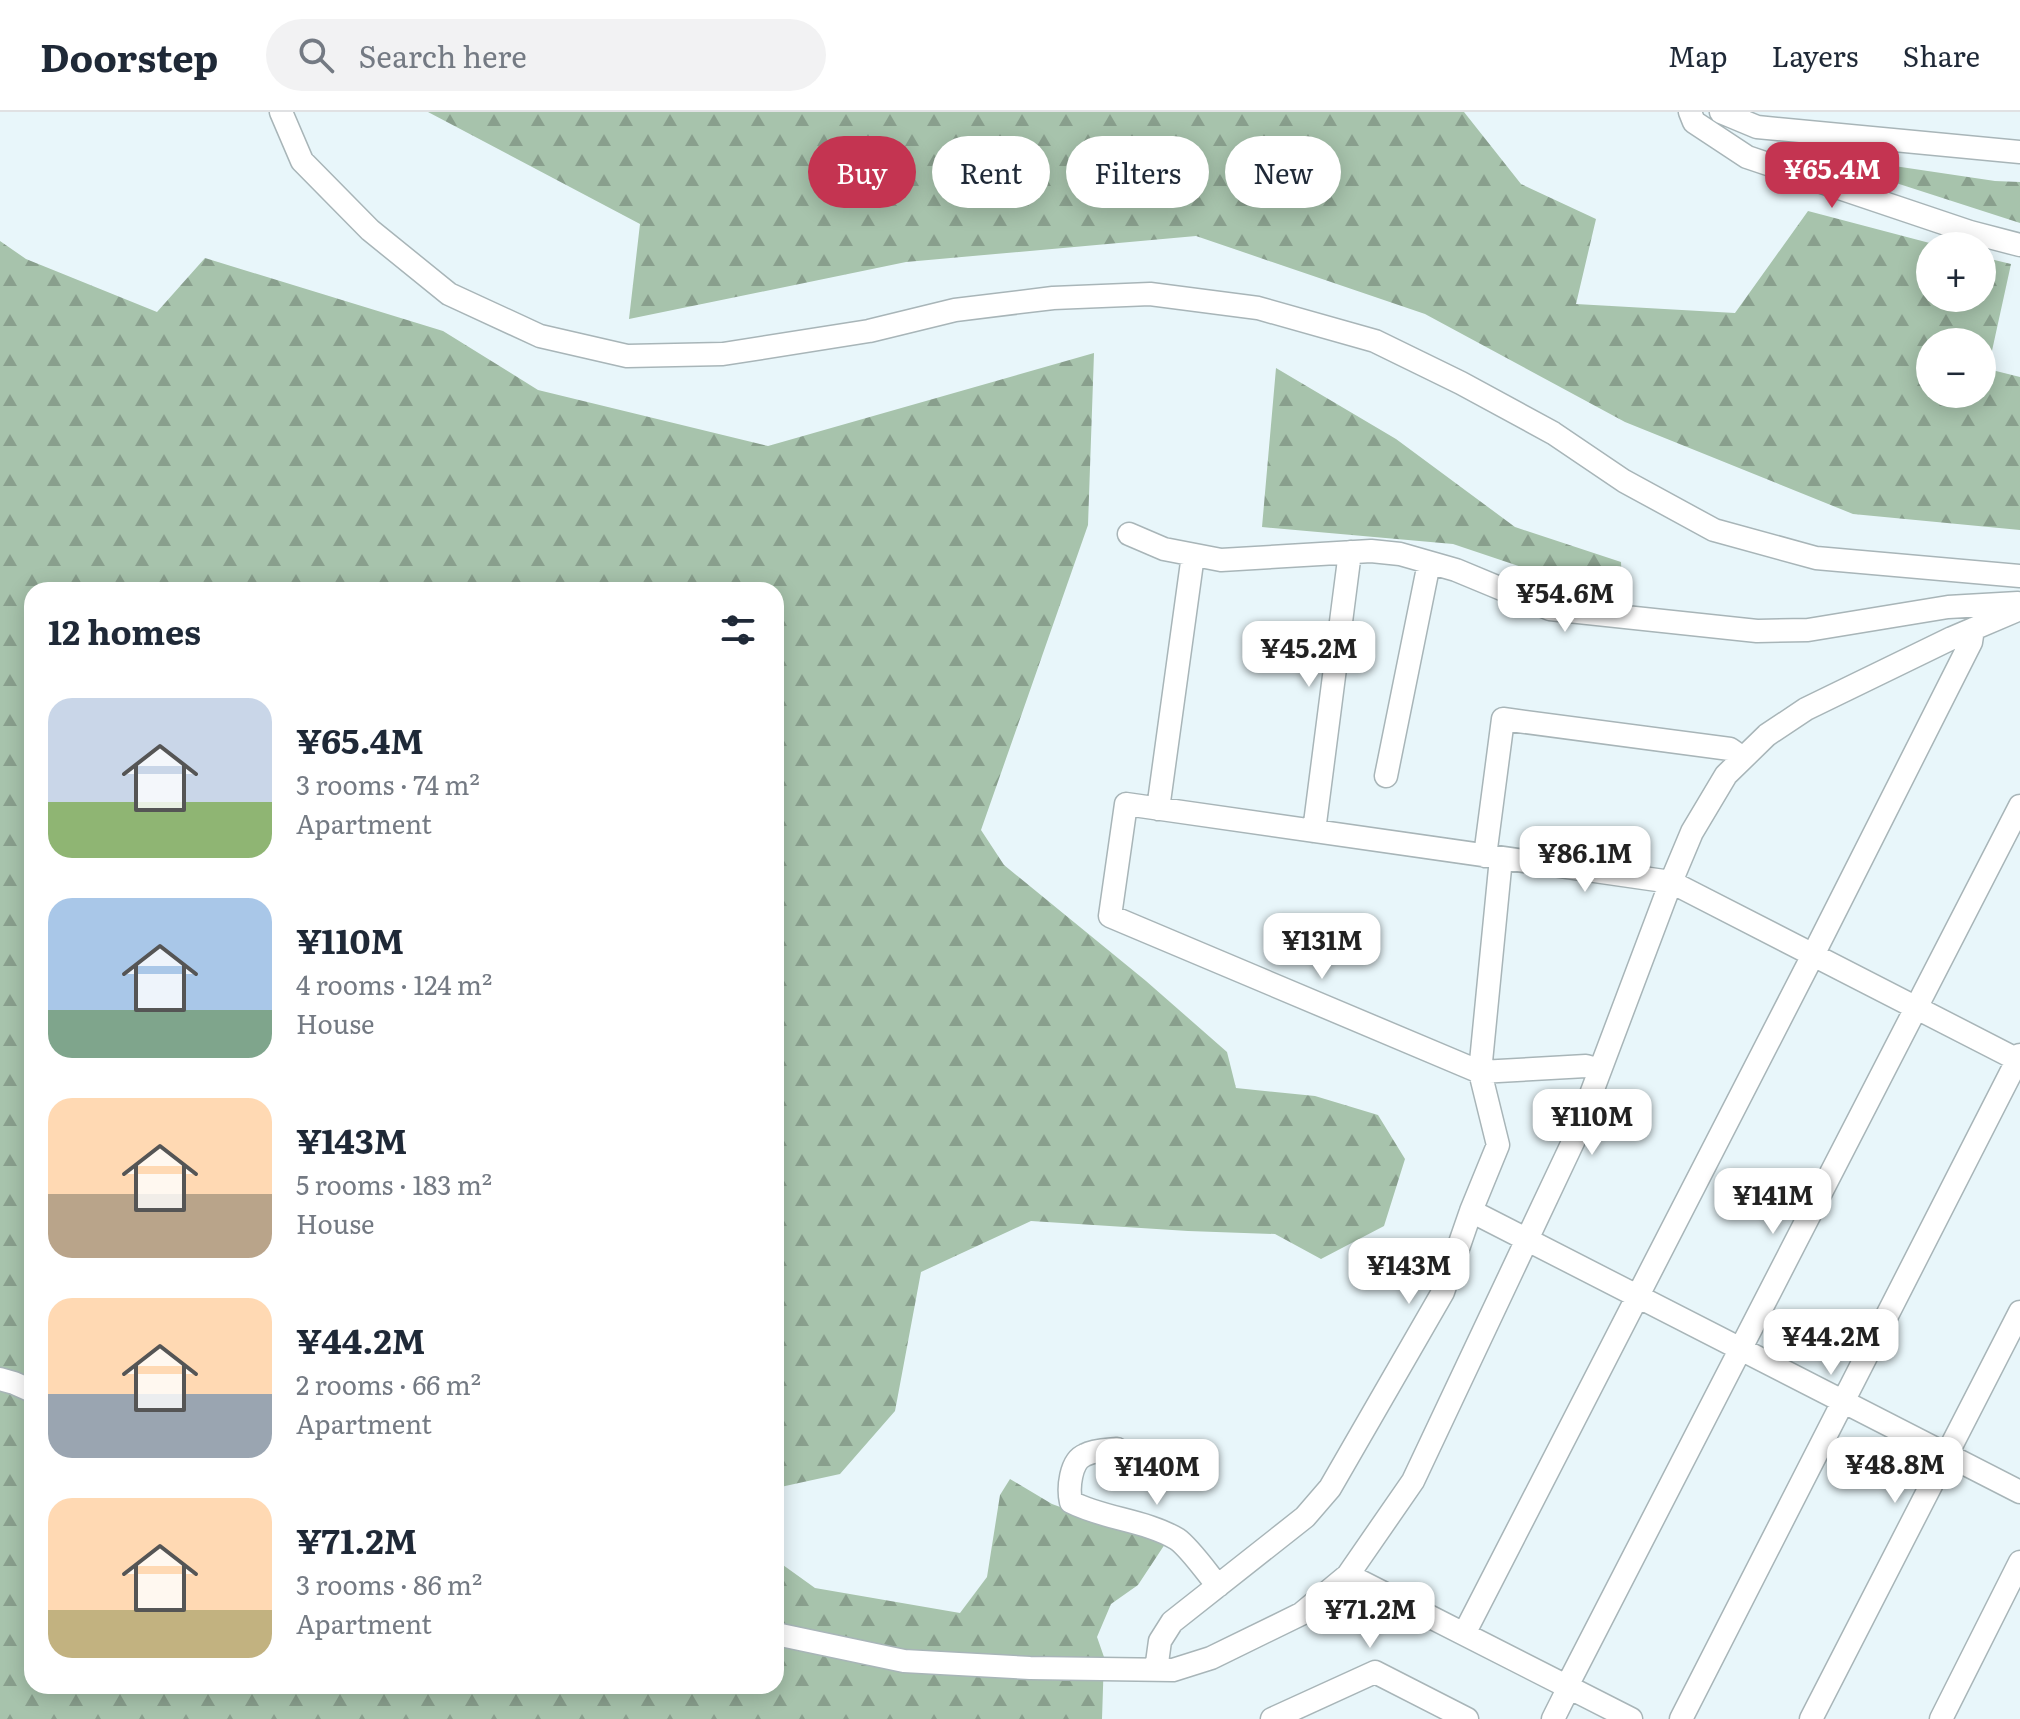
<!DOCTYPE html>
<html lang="en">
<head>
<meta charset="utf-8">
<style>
	body { margin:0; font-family:Literata,serif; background:#f2f2f3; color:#1f2937; height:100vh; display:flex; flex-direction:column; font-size:30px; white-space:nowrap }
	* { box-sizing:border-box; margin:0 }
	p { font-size:26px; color:#747a83 }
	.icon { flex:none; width:44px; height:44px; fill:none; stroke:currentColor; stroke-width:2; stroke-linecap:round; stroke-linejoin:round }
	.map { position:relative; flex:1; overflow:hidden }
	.drawer { position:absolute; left:24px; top:470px; width:760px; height:1112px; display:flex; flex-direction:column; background:#fff; border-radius:24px; box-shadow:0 4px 20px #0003 }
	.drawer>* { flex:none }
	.top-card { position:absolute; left:808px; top:24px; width:760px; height:72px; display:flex; gap:16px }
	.tools { position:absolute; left:1916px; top:120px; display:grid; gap:16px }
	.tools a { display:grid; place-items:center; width:80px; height:80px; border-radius:50%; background:#fff; box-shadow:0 4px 20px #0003; font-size:40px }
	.price { position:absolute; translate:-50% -68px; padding:0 18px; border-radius:16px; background:#fff; color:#222; font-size:26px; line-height:52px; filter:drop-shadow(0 2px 4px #0008) }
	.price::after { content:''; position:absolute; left:50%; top:48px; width:24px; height:18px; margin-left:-12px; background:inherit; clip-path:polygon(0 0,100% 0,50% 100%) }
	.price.active { background:#c43451; color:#fff }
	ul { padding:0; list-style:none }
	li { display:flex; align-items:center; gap:24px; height:200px; padding:0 24px }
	li span { display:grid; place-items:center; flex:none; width:224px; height:160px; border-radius:24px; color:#555 }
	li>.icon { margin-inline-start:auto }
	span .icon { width:96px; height:96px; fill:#fffc; stroke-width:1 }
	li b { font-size:34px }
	h2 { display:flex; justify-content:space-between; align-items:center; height:96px; padding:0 24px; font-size:34px }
	.pill { padding:0 28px; border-radius:36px; background:#fff; box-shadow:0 4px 20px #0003; font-size:28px; line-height:72px }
	.pill.active { background:#c43451; color:#fff }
	header { display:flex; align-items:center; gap:48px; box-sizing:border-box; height:112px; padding:0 40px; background:#fff; border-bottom:2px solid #e0e1e3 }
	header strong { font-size:38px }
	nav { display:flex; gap:44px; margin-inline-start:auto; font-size:28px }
	.search { width:560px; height:72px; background:#f2f2f3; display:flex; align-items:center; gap:20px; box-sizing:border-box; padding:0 28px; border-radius:44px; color:#747a83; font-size:30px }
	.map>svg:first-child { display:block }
	.forest { fill:url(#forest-firs); fill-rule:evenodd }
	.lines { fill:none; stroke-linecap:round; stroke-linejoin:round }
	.minor-casing { stroke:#a8b5b8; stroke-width:25 }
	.minor { stroke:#fff; stroke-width:22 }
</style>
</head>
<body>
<header>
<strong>Doorstep</strong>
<div class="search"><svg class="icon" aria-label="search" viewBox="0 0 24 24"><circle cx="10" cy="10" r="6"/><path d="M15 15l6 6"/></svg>Search here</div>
<nav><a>Map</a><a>Layers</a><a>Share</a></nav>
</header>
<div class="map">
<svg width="2020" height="1607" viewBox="0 0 2020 1607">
	<defs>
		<pattern id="forest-firs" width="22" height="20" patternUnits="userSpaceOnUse" patternTransform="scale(2)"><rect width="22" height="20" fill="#a7c3ac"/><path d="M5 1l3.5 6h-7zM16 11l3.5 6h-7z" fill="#899f8d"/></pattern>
	</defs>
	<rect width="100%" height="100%" fill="#e8f6fa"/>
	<path class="forest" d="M 428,0 L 1464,0 L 1521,72 L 1596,107 L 1576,192 L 1735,201 L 1808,99 L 1941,134 L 1930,134 L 1930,186 L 1982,186 L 1982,145 L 2011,152 L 1988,257 L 2020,265 L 2020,418 L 1853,402 L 1625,310 L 1425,202 L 1196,124 L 906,150 L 629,207 L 640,112 ZM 1982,230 L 1982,282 L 1930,282 L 1930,230 Z
		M 1800,40 L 1995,69 L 2020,70 L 2020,111 Z
		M 0,129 L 26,147 L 157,200 L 205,146 L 443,219 L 538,278 L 768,334 L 1094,241 L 1088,413 L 981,718 L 1004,753 L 1146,869 L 1227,940 L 1236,976 L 1315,984 L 1378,1003 L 1405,1047 L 1384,1114 L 1321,1147 L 1275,1122 L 1188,1119 L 1031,1109 L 921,1160 L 895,1299 L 840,1362 L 776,1376 L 776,478 L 32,478 L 32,1574 L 776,1574 L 776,1448 L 815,1476 L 960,1501 L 987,1465 L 1000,1383 L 1010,1367 L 1052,1392 L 1134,1422 L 1165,1432 L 1138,1473 L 1111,1492 L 1097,1525 L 1104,1545 L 1102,1607 L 0,1607 Z
		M 1276,256 L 1396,327 L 1515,415 L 1621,450 L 1622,473 L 1548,464 L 1453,432 L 1262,415 Z"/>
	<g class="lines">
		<g class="minor-casing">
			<path id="minor" d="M 281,0 L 302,49 L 370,118 L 449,182 L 540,224 L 627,244 L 723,242 L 869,219 L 955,198 L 1053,186 L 1150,182 L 1258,196 L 1375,229 L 1461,271 L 1553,321 L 1624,369 L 1714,418 L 1816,446 L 2020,464
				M 1690,0 L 1694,10 L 1747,45 L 1970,120 L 2020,133
				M 1721,0 L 1757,15 L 2020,40
				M 1129,422 L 1164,437 L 1221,448 L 1371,439 L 1400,442 L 1456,458 L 1550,497 L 1757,519 L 1808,518 L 1948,495 L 2018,491
				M 1386,664 L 1429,451
				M 1158,697 L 1193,443
				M 1314,719 L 1350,440
				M 1485,744 L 1503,607 L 1730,637 L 1743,646
				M 1600,958 L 1586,954 L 1480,960 L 1110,804 L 1126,692 L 1671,770 L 2020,949
				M 1471,1099 L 2020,1380
				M 0,1267 L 14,1271 L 32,1279
				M 1117,1337 C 1107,1338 1094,1338 1085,1343 C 1070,1349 1068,1377 1071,1390 C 1104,1407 1145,1408 1177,1427 C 1189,1435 1208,1462 1218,1474
				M 1348,1463 L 1631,1607
				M 776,1522 L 904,1549 L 1030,1556 L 1173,1558 L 1211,1546 L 1301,1502 L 1348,1463 L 1413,1369 L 1573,1030 L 1671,770 L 1692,720 L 1726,663 L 1767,623 L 1806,597 L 1952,526 L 2020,497
				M 1464,1522 L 1813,843 L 1971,530 L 1973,517
				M 1156,1558 L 1160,1529 L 1172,1510 L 1305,1405 L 1330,1376 L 1443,1180 L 1471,1099 L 1498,1033 L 1480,960 L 1501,746
				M 1567,1574 L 2020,694
				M 1272,1607 L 1375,1560 L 1467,1607
				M 1553,1607 L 1569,1575
				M 1681,1607 L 2020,943
				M 1811,1607 L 2020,1200
				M 1941,1607 L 2020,1450"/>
		</g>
		<use href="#minor" class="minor"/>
	</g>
</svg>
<div class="tools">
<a>+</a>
<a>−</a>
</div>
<b class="price active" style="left:1832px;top:98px">¥65.4M</b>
<b class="price" style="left:1565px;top:522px">¥54.6M</b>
<b class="price" style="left:1309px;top:577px">¥45.2M</b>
<b class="price" style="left:1585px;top:782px">¥86.1M</b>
<b class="price" style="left:1322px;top:869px">¥131M</b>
<b class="price" style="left:1592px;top:1045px">¥110M</b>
<b class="price" style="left:1773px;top:1124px">¥141M</b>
<b class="price" style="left:1409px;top:1194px">¥143M</b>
<b class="price" style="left:1831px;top:1265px">¥44.2M</b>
<b class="price" style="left:1895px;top:1393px">¥48.8M</b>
<b class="price" style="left:1157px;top:1395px">¥140M</b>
<b class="price" style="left:1370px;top:1538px">¥71.2M</b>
<div class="top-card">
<a class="pill active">Buy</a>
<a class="pill">Rent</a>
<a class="pill">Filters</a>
<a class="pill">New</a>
</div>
<section class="drawer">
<h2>12 homes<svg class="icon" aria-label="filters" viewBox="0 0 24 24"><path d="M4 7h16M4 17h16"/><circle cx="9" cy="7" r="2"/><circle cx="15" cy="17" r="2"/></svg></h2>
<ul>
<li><span style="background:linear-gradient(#c9d6e8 65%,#8fb573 0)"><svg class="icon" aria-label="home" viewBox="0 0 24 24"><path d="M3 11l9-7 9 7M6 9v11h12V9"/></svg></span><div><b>¥65.4M</b><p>3 rooms · 74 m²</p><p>Apartment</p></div></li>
<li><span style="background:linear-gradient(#a9c7e8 70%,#7fa58c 0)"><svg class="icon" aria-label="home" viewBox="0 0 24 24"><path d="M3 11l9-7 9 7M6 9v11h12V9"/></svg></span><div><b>¥110M</b><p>4 rooms · 124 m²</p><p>House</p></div></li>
<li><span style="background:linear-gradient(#ffd9b3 60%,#b9a48a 0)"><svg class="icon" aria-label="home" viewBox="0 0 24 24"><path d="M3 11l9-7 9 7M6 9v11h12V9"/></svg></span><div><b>¥143M</b><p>5 rooms · 183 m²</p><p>House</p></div></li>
<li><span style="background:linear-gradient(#ffd9b3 60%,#9aa5b1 0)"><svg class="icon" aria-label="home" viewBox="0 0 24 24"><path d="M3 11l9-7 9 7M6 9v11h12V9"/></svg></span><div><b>¥44.2M</b><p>2 rooms · 66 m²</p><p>Apartment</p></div></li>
<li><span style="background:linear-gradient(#ffd9b3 70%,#c2b280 0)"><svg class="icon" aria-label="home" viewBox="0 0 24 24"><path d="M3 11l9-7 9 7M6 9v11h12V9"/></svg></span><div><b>¥71.2M</b><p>3 rooms · 86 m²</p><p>Apartment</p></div></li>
</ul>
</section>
</div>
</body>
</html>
